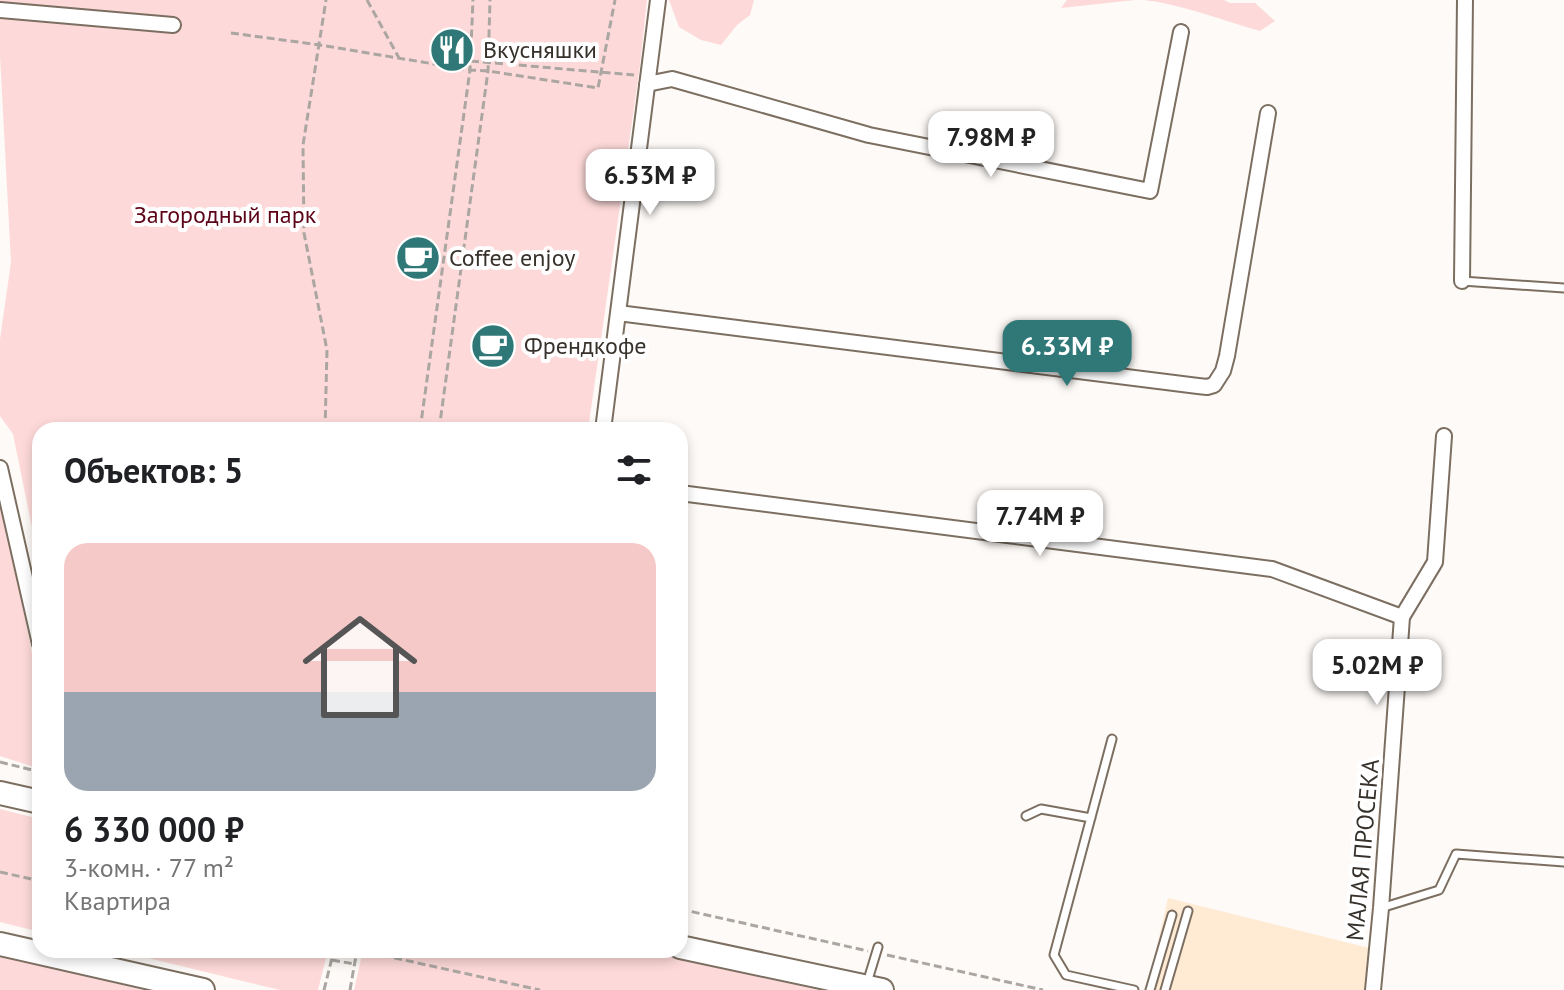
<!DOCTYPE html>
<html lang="ru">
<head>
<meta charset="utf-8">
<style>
	body { margin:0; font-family:"PT Sans",sans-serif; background:#f2f2f2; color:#202124; height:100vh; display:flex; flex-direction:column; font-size:30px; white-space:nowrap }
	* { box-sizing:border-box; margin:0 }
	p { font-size:26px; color:#757577 }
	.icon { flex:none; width:44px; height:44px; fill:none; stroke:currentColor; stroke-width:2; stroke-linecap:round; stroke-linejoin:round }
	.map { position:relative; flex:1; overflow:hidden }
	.drawer { position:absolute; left:32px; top:422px; width:656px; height:536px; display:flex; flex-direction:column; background:#fff; border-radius:24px; box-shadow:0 4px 12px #0003 }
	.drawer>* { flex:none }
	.price { position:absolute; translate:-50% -68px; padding:0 18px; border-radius:16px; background:#fff; color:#222; font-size:26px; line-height:52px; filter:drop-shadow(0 2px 4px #0008) }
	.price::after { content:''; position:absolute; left:50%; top:48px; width:24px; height:18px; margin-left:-12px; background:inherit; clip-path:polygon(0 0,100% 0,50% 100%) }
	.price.selected { background:#2f7877; color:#fff }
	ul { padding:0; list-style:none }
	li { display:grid; align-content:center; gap:16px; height:424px; padding:0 32px }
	li span { display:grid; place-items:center; height:248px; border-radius:24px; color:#555 }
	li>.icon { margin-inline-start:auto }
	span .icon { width:144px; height:144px; fill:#fffc; stroke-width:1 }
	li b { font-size:34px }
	h2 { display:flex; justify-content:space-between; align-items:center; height:96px; padding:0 32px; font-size:34px }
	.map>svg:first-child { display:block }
	.built { fill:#ffead4 }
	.green { fill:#fddad9 }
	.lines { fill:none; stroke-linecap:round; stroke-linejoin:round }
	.lane-casing { stroke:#7c6f61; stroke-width:11 }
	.street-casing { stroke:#7c6f61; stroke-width:18 }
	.primary-casing { stroke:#7c6f61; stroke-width:26 }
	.path { stroke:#aba6a2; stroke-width:3; stroke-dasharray:8 4; stroke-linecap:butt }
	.lane { stroke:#fff; stroke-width:7 }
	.street { stroke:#fff; stroke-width:14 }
	.primary { stroke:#fff; stroke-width:22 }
	.labels { text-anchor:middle; stroke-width:8; stroke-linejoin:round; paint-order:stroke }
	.poi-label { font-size:24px; fill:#37312b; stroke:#fff; text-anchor:start }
	.park-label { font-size:24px; fill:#5c0417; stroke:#fff }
	.street-label { font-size:24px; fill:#37312b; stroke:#fff }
</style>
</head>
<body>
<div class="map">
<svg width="1564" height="990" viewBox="0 0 1564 990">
	<rect width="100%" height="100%" fill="#fdfaf7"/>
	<path class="built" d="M 1168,898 L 1369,948 L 1366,990 L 1147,990 Z"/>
	<path class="green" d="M 0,0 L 647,0 L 639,73 L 588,430 L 40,430 L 40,567 L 13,434 L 0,416 L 0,339 L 11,262 L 0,56 Z
		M 669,0 L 754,0 L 750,15 L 737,25 L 721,45 L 701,40 L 679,27 Z
		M 1067,0 L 1135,0 L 1061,8 Z
		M 1144,0 L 1224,0 L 1230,3 L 1255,3 L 1275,21 L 1260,31 C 1224,21 1181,4 1144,0 Z
		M 0,508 L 3,508 L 40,693 L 40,769 L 0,756 Z
		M 0,809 L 40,819 L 40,932 L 0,922 Z
		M 115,950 L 328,950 L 318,990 L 280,990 Z
		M 363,950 L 641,950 L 819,990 L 354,990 Z
		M 0,955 L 143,990 L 0,990 Z"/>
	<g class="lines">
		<g class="lane-casing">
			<path id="lane" d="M 1462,281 L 1564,288
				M 1112,739 L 1054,955 L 1066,975 L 1134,990
				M 1026,816 L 1041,809 L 1091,818
				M 1381,908 L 1439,890 L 1456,854 L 1564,862
				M 867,983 L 878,947
				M 1150,990 L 1172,915
				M 1165,990 L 1188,911"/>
		</g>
		<g class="street-casing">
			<path id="street" d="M 0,10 L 173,25
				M 647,84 L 672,79 L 869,135 L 1150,191 L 1181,32
				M 1462,281 L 1465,0
				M 618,313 L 1198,386 L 1207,387 L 1214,385 L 1223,371 L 1227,356 L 1268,113
				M 603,430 L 658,0
				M 0,468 L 40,644
				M 680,493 L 1272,569 L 1402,617
				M 1373,990 L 1381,908 L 1402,617 L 1435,562 L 1444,436"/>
		</g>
		<g class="primary-casing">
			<path id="primary" d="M 0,793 L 40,802
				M 0,944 L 203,990
				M 680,947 L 882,990"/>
		</g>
		<path class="path" d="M 367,0 L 399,58
			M 231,33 L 320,45 L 470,70 L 488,71 L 598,88 L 615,0
			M 471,61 L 634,75
			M 325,430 L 327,350 L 304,233 L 303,145 L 326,0
			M 420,430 L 470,70 L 473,0
			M 439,430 L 488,71 L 490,0
			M 0,762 L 40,772
			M 0,872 L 40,881
			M 680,909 L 868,951
			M 359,950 L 540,990
			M 887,955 L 1043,990
			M 332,960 L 354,964
			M 324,990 L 334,950
			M 350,990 L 357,950"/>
		<use href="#lane" class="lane"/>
		<use href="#street" class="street"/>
		<use href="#primary" class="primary"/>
	</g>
	<defs>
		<g id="restaurant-disc" transform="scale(2.3)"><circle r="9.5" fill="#2f7877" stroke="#fff"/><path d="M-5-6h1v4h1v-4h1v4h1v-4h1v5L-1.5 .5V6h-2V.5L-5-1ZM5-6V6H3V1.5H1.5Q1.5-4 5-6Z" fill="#fff"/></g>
		<g id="cafe-disc" transform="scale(2.3)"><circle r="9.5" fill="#2f7877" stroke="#fff"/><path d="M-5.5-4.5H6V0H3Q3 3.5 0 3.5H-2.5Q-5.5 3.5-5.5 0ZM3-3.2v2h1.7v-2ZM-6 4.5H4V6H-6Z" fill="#fff"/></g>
	</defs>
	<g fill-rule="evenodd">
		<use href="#restaurant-disc" x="452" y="50"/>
		<use href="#cafe-disc" x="418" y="258"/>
		<use href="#cafe-disc" x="493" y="346"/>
	</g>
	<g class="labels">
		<g class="poi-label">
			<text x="483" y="58">Вкусняшки</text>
			<text x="449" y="266">Coffee enjoy</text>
			<text x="524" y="354">Френдкофе</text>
		</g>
		<g class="park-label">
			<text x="225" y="223">Загородный парк</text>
		</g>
		<g class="street-label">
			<text transform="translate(1363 850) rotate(-85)" y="8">МАЛАЯ ПРОСЕКА</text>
		</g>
	</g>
</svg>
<b class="price" style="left:991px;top:179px">7.98M ₽</b>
<b class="price" style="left:650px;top:217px">6.53M ₽</b>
<b class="price selected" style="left:1067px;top:388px">6.33M ₽</b>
<b class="price" style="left:1040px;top:558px">7.74M ₽</b>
<b class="price" style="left:1377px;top:707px">5.02M ₽</b>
<section class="drawer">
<h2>Объектов: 5<svg class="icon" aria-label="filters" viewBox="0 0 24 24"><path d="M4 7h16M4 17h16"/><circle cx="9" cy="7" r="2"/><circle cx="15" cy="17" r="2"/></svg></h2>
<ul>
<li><span style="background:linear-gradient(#f6c9c9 60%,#9aa5b1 0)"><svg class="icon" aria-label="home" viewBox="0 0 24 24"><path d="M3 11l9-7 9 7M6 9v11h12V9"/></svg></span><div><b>6 330 000 ₽</b><p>3-комн. · 77 m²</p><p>Квартира</p></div></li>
</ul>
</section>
</div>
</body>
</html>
